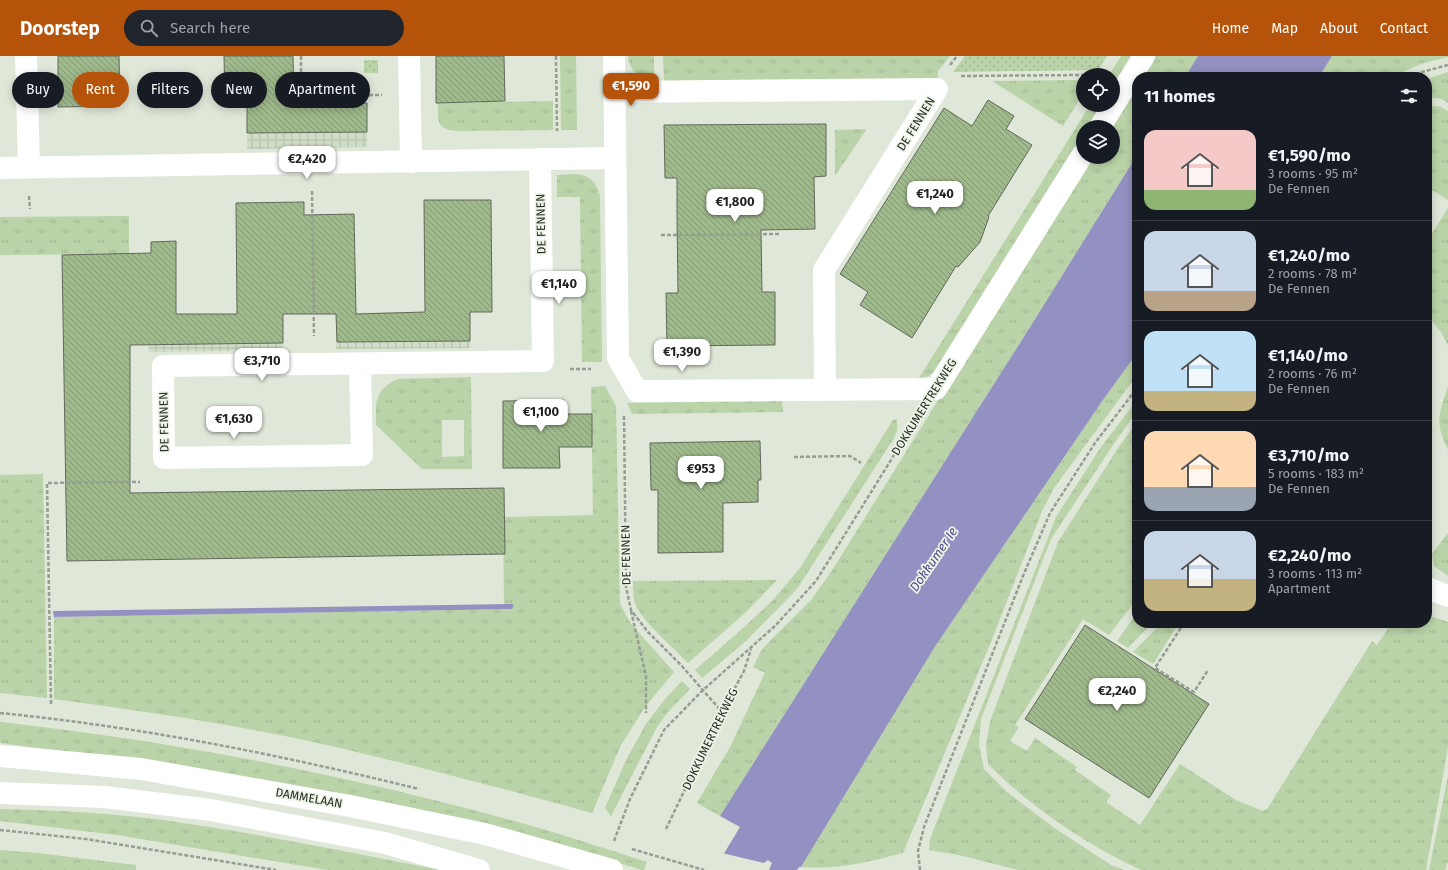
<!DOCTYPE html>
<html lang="en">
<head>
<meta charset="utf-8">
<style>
	body { margin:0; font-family:"Fira Sans",sans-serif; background:#20242c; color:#f1f3f6; height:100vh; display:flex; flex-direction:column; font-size:15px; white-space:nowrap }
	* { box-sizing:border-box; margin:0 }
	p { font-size:13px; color:#9ea1a6 }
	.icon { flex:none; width:22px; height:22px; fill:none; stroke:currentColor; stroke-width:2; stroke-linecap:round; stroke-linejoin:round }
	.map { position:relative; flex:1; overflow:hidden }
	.panel { position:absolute; left:1132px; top:16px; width:300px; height:556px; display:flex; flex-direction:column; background:#171b24; border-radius:16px; box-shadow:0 2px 10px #0003 }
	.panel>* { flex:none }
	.banner { position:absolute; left:12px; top:16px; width:380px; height:36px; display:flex; gap:8px }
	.controls { position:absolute; left:1076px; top:12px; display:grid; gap:8px }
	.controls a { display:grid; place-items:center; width:44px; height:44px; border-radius:50%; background:#171b24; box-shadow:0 2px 10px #0003; font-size:20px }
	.price { position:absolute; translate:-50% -34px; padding:0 9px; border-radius:8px; background:#fff; color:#222; font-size:13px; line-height:26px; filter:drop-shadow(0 1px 2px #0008) }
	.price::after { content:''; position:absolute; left:50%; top:24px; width:12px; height:9px; margin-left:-6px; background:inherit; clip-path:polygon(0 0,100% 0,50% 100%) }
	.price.active { background:#b45309; color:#fff }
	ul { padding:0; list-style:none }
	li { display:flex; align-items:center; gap:12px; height:100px; padding:0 12px }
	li+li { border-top:1px solid #363941 }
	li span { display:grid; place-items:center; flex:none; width:112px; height:80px; border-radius:12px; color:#555 }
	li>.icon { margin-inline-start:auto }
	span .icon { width:48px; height:48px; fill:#fffc; stroke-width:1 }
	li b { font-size:17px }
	h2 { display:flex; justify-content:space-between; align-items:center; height:48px; padding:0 12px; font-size:17px }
	.pill { padding:0 14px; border-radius:18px; background:#171b24; box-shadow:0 2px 10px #0003; font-size:14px; line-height:36px }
	.pill.active { background:#b45309; color:#fff }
	header { display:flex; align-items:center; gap:24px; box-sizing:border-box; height:56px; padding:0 20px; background:#b45309; color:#fff }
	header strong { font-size:19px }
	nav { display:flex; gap:22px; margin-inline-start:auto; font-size:14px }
	.search { width:280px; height:36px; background:#20242c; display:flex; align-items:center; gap:10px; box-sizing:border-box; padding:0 14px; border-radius:22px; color:#9ea1a6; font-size:15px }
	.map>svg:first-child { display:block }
	.industrial { fill:url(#industrial-grid) }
	.grass { fill:url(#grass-tufts); fill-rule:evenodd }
	.park { fill:url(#park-dots) }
	.water { fill:#9291c1 }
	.pier { fill:#dee7d8 }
	.building { fill:url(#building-back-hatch); stroke:#62695c }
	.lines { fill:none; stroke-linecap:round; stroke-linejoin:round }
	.path { stroke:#969d92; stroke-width:2.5; stroke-dasharray:4 2; stroke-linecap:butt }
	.minor { stroke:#fff; stroke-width:22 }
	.major { stroke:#fff; stroke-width:22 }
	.labels { text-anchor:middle; stroke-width:3.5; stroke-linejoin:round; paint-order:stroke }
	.street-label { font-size:12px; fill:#282b26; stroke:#ebf4e5 }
	.water-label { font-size:13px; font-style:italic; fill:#514c8b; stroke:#ebf4e5 }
</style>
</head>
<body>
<header>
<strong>Doorstep</strong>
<div class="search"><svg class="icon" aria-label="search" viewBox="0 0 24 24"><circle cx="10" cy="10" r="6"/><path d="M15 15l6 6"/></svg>Search here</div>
<nav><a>Home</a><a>Map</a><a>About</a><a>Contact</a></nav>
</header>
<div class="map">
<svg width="1448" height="814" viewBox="0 0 1448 814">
	<defs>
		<pattern id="industrial-grid" width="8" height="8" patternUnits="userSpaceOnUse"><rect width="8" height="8" fill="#d0ddc7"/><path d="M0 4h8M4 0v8" fill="none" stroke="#b3beab"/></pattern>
		<pattern id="grass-tufts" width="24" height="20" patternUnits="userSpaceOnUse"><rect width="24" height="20" fill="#bad3a8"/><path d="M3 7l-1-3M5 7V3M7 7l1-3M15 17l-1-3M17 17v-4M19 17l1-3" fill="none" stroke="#a0b590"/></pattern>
		<pattern id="park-dots" width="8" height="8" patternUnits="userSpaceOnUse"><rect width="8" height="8" fill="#bad3a8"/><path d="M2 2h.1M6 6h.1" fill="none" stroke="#a0b590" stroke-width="1.8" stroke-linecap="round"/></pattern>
		<pattern id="building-back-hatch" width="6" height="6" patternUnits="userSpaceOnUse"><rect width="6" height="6" fill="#9fba8b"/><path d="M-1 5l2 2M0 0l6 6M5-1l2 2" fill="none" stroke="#829771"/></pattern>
	</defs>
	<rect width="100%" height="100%" fill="#dee7d8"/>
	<path class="industrial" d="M 367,47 L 367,91 L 247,93 L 247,48 Z
		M 470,256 L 470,292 L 336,293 L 336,257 Z
		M 283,258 L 283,294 L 149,296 L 148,259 Z"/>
	<path class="grass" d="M 560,0 L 576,0 L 577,74 L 561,74 Z
		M 628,0 L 654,0 L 654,27 C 641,24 629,15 628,0 Z
		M 663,0 L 950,0 L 938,15 L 938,24 L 664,27 Z
		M 1121,0 L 1133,0 L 1113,31 L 1113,19 L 1109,19 Z
		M 1154,0 L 1198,0 L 1185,21 L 1140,21 Z
		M 1332,0 L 1448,0 L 1448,1 L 1421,8 L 1391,21 L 1319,21 Z
		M 1448,16 L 1448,47 L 1442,43 L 1427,41 L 1427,23 Z
		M 1083,24 L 1083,38 L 1063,70 L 992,25 Z
		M 1137,26 L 1137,99 L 1032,268 L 720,760 L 697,747 L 730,691 L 765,617 L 753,611 L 762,593 L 811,544 L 831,516 L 1090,101 L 1113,101 L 1113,71 L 1109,71 Z
		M 553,45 L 553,74 L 458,75 C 436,73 438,66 438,47 Z
		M 1090,49 L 1102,49 L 1088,71 L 1083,71 L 1083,79 L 935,315 L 929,320 L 919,322 Z
		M 1427,49 L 1441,51 L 1448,55 L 1448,144 L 1427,131 Z
		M 865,73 L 866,74 L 835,120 L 835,74 Z
		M 576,118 C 590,119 597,127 600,140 L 602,306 L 582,306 L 580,141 L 557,141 L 557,119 Z
		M 1448,152 L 1448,289 L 1441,276 L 1427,259 L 1427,185 Z
		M 129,160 L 129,198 L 0,199 L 0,161 Z
		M 1137,297 L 1137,319 L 1054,432 L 1042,455 L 991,586 L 903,797 C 868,806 838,814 801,811 L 936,589 L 1103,344 Z
		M 471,321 L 472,413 L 422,413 L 376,369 C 376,345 374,334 398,323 ZM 442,364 L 464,364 L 464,400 L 442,401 Z
		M 605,330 L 616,350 L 620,548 L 631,568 L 674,616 L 645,651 L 621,689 L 592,757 C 508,734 425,712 340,692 C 246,670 150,656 54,643 L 54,561 L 512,553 L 512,548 L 504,548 L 503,461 L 593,459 L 591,331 Z
		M 1448,330 L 1448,394 C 1434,365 1439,359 1448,330 Z
		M 1137,344 L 1137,355 L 1113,389 L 1051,483 L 981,663 L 979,689 L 984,713 L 1007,736 L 1056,773 L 1111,809 L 1124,814 L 1018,814 L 959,799 L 929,794 L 930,783 L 1056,461 L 1101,391 Z
		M 782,345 L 783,356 L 632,358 L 627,347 Z
		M 897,363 L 897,375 L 894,382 L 797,533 L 746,585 L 702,622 L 695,614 L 740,575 L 774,543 L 790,524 L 800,512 L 893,364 Z
		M 1137,366 L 1137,543 L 1109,579 L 1083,563 L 1015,669 L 1019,671 L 1010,685 L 1027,695 L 1035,682 L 1077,711 L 1075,714 L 1111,739 L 1106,746 L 1140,769 L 1180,708 L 1236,744 L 1263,755 L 1268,752 L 1274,742 L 1372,585 L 1377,589 L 1392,567 L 1427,567 L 1427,559 L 1448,566 L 1448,691 L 1426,814 L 1141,814 C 1088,790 1029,750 988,708 L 986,689 L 990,665 L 1058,486 L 1118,392 Z
		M 43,418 L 47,642 L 0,637 L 0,419 Z
		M 1448,477 L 1448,520 L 1434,510 L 1432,498 Z
		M 777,524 L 746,556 L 688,607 C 674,592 645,568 636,550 C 633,542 633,533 633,525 Z
		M 1137,557 L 1137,567 L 1152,567 L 1128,592 L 1117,585 Z
		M 1162,567 L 1179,567 L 1153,608 L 1133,596 Z
		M 682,625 L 690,633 L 667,657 L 657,671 L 611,760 L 605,752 L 626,704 L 646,668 L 665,643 Z
		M 0,666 C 180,686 358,721 532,770 C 571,781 609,794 647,806 L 644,814 L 642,814 L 606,803 L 100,700 L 0,687 Z
		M 1448,720 L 1448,805 L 1445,814 L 1429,814 Z
		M 0,753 C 55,754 109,757 163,764 C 256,777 348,796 441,814 L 327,814 L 117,779 L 0,765 Z
		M 0,794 L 38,797 L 136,809 L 136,814 L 0,814 Z"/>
	<path class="park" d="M 965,0 L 1107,0 L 1098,14 L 953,16 Z
		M 364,4 L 378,4 L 378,17 L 364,17 Z"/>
	<path class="water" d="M 1198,0 L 1332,0 L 1319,21 L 1185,21 Z
		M 1137,99 L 1137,297 L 1103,344 L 936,589 L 801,811 L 799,811 L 797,814 L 769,814 L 772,807 L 768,804 L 764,807 L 714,814 L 740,771 L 720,760 L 1032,268 Z
		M 512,548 L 514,549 L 512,553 L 54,561 L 53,555 Z"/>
	<path class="pier" d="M 722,797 L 764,807 L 767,808 L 763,814 L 712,814 Z"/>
	<path class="building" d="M 58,0 L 119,0 L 120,50 L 58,51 Z
		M 224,0 L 293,0 L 294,49 L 367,47 L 367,76 L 247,77 L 247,49 L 225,49 Z
		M 436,0 L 504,0 L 505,45 L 436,47 Z
		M 988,44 L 1014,60 L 1006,73 L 1032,89 L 988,160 L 989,161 L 980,186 L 958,211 L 956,210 L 912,282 L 860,249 L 868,236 L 840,218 L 944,52 L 972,70 Z
		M 826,68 L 826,120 L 814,121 L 815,173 L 761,174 L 762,236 L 775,236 L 775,289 L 667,290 L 666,237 L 678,237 L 677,160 L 677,122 L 665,122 L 664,69 Z
		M 424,144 L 491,144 L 492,256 L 470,256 L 470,285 L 337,286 L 336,258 L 283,258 L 283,287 L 130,289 L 130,437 L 504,432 L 505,498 L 67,505 L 62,199 L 151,197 L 151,186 L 176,185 L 176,258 L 237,258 L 236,147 L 304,146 L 304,159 L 354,158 L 356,258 L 425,256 Z
		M 564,344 L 565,358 L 592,358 L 592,391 L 559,391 L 560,412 L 503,412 L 503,345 Z
		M 760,385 L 761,424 L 758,424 L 758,446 L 723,447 L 723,496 L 658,497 L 658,434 L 651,434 L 650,387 Z
		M 1085,569 L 1209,648 L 1149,742 L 1025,663 Z"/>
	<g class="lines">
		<path class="path" d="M 301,0 L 301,40 L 382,39
			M 556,0 L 557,75
			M 950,9 L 957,0
			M 961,20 L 1083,19
			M 1410,21 L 1422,16 L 1448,9
			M 312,135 L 314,280
			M 29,140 L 30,153
			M 661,179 L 779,178
			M 570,313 L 591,313
			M 624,360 L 626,531 L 631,554 L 648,576 L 681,609 L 722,656
			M 794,401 L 850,400 L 861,407
			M 631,555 L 646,620 L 646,657
			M 1184,567 L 1155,612 L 1194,636 L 1208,614
			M 51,648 L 47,427 L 140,426
			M 0,657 C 142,671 281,699 419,733
			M 666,773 L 722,656 L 744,615 L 751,593
			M 0,774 L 86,783 L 276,814
			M 614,785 L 630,743 L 664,674 L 702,635 L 775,570 L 816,525 L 917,362
			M 632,793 L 704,814
			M 920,814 L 918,795 L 924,771 L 1023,520 L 1050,457 L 1095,387 L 1137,332"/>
		<path class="minor" d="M 26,0 L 29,111
			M 409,0 L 411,106
			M 614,0 L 618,302 L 637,335 L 936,333 L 1083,98
			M 614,36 L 937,33 L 824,214 L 825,334
			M 1100,71 L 1144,0
			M 0,112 L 615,102
			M 360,308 L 362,399 L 164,402 L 163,310 L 543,305 L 540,103
			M 1427,532 L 1448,540"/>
		<path class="major" d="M 0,700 L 141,713 L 350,750 L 485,778 L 612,814
			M 0,737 L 104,741 L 211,754 L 385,787 L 479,814"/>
	</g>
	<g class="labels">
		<g class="street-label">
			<text transform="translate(916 68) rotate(-58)" y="4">DE FENNEN</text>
			<text transform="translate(541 168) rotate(-91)" y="4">DE FENNEN</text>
			<text transform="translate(924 351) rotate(-58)" y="4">DOKKUMERTREKWEG</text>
			<text transform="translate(164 366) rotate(-91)" y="4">DE FENNEN</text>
			<text transform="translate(626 499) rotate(-91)" y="4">DE FENNEN</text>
			<text transform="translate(710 683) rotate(-64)" y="4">DOKKUMERTREKWEG</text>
			<text transform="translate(309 742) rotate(10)" y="4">DAMMELAAN</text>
		</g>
		<g class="water-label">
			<text transform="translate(933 503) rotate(-56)" y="5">Dokkumer Ie</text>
		</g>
	</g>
</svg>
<div class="controls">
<a><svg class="icon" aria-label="locate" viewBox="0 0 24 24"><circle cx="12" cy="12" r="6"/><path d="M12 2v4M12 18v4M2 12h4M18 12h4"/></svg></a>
<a><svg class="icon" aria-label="layers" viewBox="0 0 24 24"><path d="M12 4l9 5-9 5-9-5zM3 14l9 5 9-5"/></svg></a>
</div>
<b class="price active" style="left:631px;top:51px">€1,590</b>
<b class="price" style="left:307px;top:124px">€2,420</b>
<b class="price" style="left:935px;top:159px">€1,240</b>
<b class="price" style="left:735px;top:167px">€1,800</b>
<b class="price" style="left:559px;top:249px">€1,140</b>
<b class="price" style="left:682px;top:317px">€1,390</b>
<b class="price" style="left:262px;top:326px">€3,710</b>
<b class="price" style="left:541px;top:377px">€1,100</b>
<b class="price" style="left:234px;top:384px">€1,630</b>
<b class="price" style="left:701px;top:434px">€953</b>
<b class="price" style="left:1117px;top:656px">€2,240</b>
<div class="banner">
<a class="pill">Buy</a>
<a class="pill active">Rent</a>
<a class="pill">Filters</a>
<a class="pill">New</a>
<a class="pill">Apartment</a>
</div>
<section class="panel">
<h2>11 homes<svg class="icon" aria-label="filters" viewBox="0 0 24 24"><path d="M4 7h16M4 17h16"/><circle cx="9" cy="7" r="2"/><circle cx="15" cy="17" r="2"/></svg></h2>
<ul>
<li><span style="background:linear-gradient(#f6c9c9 75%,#8fb573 0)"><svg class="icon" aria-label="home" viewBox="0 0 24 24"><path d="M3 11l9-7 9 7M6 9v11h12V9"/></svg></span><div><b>€1,590/mo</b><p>3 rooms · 95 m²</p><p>De Fennen</p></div></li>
<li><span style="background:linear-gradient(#c9d6e8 75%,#b9a48a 0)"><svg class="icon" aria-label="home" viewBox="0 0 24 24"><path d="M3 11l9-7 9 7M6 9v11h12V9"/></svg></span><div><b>€1,240/mo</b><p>2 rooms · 78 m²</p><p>De Fennen</p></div></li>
<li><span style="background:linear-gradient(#bfe0f5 75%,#c2b280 0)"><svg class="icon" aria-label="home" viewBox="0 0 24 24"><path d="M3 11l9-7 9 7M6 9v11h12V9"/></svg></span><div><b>€1,140/mo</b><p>2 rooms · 76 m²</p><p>De Fennen</p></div></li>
<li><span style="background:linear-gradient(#ffd9b3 70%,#9aa5b1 0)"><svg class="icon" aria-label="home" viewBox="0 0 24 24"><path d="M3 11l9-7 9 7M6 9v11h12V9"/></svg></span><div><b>€3,710/mo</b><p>5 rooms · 183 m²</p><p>De Fennen</p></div></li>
<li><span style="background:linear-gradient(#c9d6e8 60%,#c2b280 0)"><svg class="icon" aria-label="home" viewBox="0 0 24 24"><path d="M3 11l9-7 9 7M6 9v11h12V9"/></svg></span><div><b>€2,240/mo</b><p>3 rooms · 113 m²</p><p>Apartment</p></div></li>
</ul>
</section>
</div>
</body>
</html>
